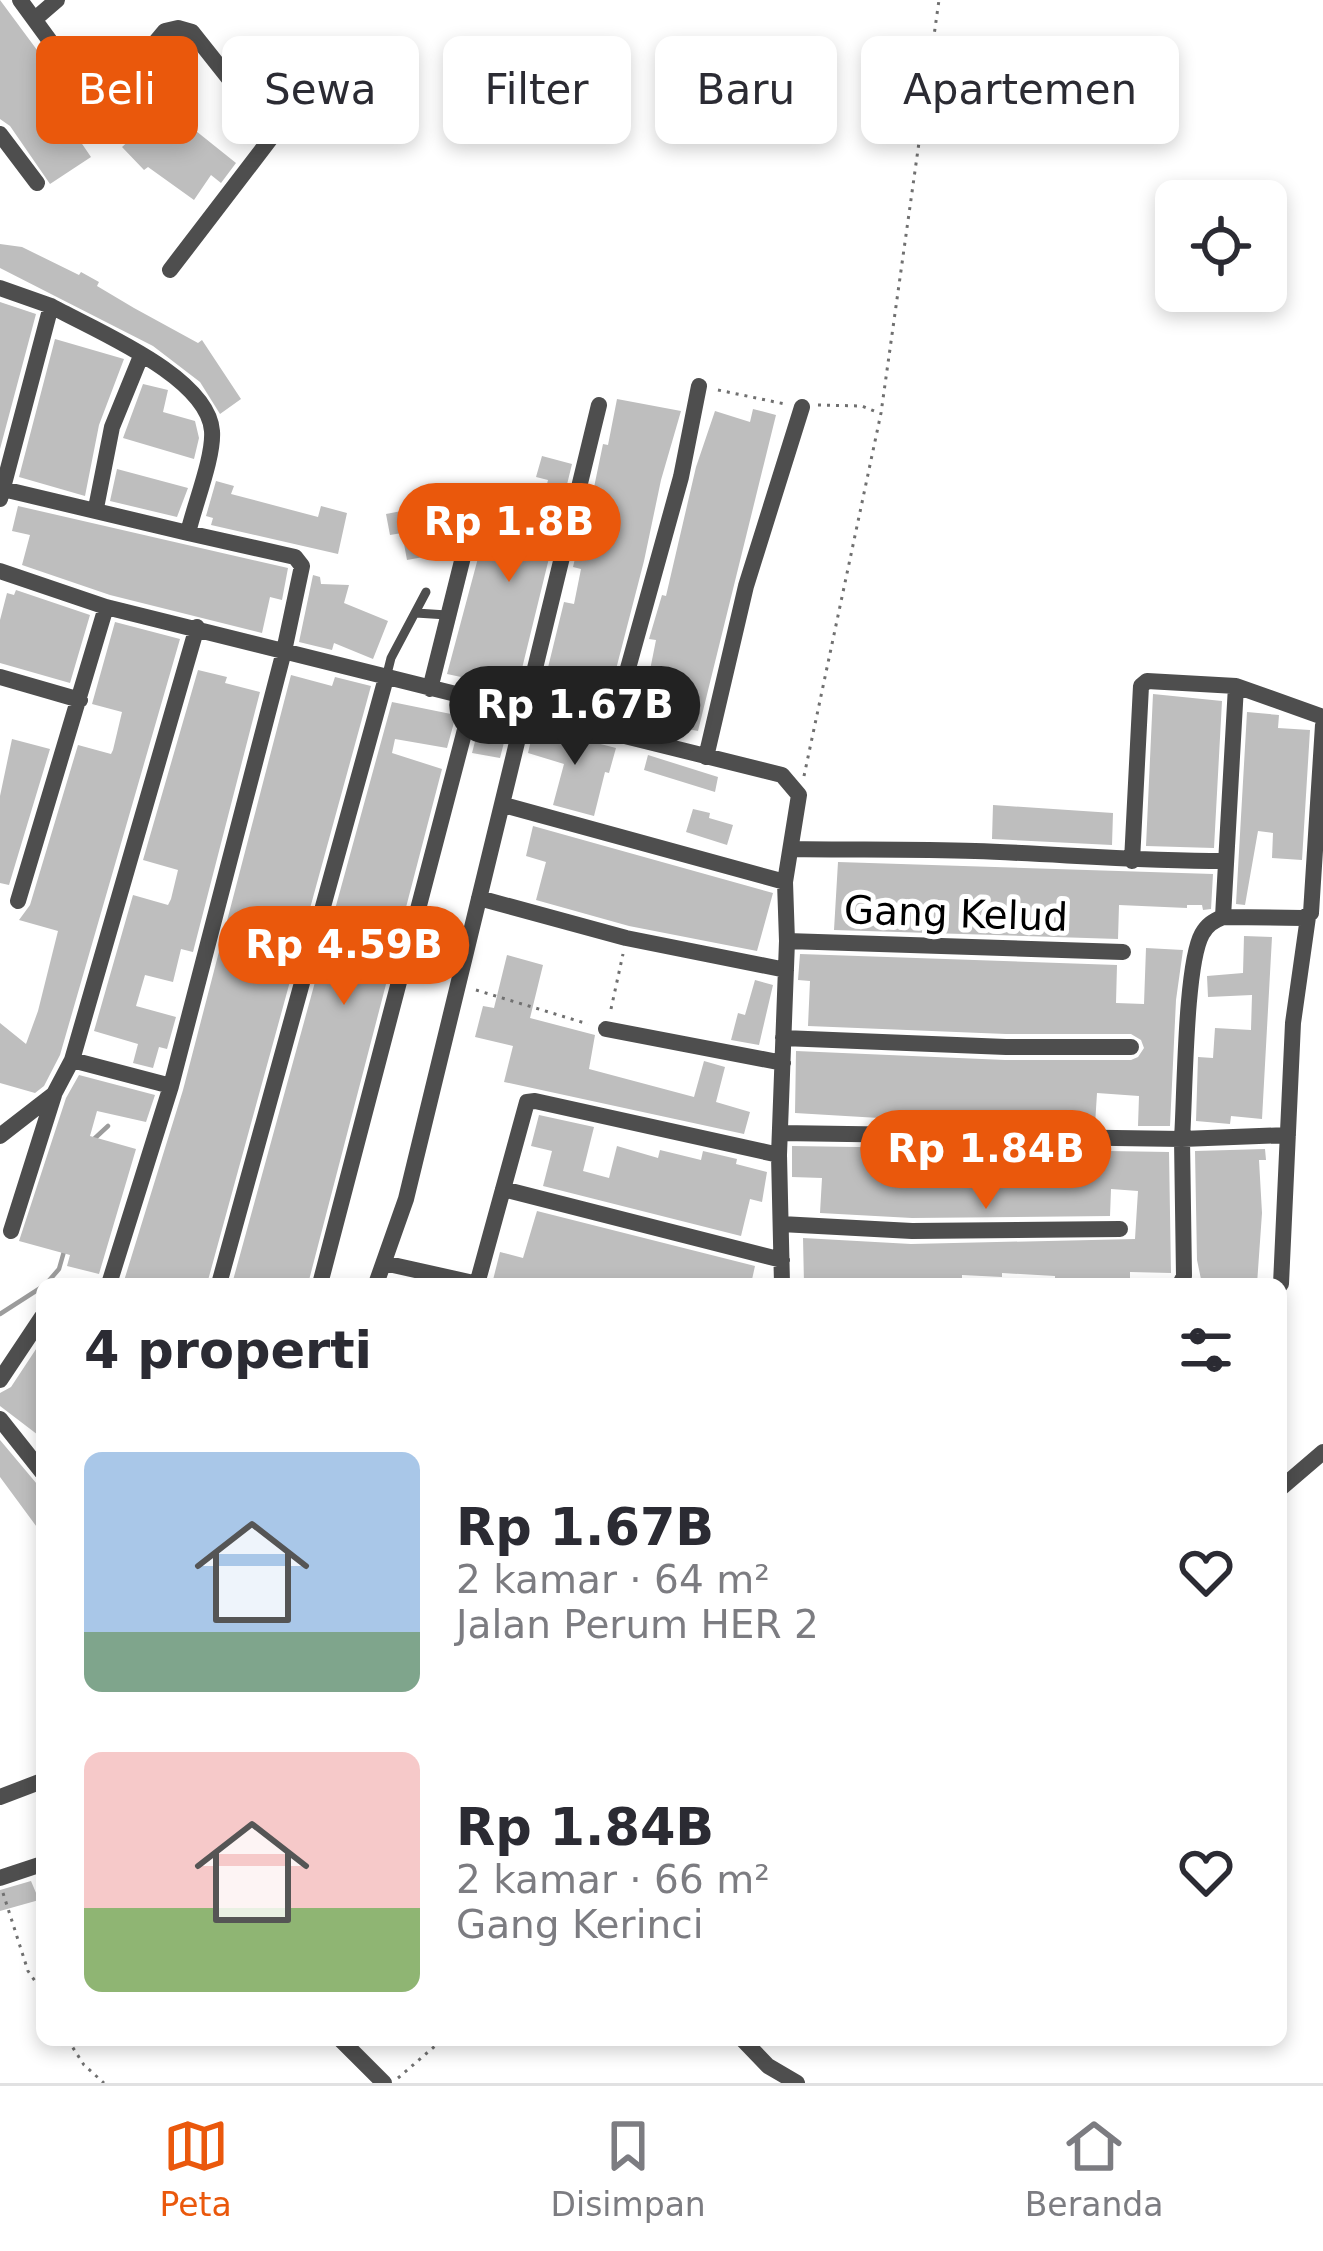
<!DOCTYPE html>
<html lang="id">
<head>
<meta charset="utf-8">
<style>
	body { margin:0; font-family:"DejaVu Sans",sans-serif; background:#f2f2f3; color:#2b2b33; height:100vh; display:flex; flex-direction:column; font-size:45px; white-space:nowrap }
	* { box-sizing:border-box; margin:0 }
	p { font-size:39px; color:#7c7c81 }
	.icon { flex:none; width:66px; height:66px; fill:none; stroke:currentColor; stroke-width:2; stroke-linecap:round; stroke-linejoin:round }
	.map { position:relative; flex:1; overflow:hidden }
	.drawer { position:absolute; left:36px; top:1278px; width:1251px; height:768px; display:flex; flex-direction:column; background:#fff; border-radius:18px; box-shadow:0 6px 18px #0003 }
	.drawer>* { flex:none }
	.hud { position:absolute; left:36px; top:36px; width:1251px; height:108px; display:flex; gap:24px }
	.controls { position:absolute; left:1155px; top:180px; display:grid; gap:24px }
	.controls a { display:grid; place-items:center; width:132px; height:132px; border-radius:18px; background:#fff; box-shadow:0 6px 18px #0003; font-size:60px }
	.price { position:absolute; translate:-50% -102px; padding:0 27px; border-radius:42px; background:#ea580c; color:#fff; font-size:39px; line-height:78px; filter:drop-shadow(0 3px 6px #0008) }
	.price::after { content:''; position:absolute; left:50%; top:72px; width:36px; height:27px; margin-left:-18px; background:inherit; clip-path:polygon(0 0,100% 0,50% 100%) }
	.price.on { background:#222; color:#fff }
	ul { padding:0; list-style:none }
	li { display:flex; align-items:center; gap:36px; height:300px; padding:0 48px }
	li span { display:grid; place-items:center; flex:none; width:336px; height:240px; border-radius:18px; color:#555 }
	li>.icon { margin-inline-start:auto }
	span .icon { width:144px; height:144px; fill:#fffc; stroke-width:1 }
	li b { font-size:51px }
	h2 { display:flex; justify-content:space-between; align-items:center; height:144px; padding:0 48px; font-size:51px }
	.pill { padding:0 42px; border-radius:18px; background:#fff; box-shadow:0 6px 18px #0003; font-size:42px; line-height:108px }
	.pill.on { background:#ea580c; color:#fff }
	.tab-bar { display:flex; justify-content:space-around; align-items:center; height:168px; border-top:3px solid #e1e1e2; background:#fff; font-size:33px; color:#7c7c81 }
	.tab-bar a { display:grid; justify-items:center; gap:6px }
	.tab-bar .on { color:#ea580c }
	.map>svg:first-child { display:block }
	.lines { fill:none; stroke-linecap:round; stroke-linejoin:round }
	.stream { stroke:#9c9c9c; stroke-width:4.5 }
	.building { fill:#bebebe }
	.path { stroke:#707070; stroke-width:3; stroke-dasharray:3 6; stroke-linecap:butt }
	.service { stroke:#4e4e4e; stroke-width:9 }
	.minor { stroke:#4e4e4e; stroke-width:16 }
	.labels { text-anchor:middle; stroke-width:10; stroke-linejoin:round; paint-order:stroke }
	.street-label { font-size:39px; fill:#000; stroke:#fff }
</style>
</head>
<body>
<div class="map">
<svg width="1323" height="2083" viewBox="0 0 1323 2083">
	<rect width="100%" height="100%" fill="#fff"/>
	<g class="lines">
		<path class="stream" d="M 94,1139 L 108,1126
			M 46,1284 L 59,1269 L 65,1248
			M 0,1314 L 42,1287"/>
	</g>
	<path class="building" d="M 0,0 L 94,127 L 78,138 L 91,157 L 50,184 L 10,126 L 0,119 Z
		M 140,118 L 163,140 L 181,119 L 236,163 L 221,183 L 211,175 L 194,200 L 148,167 L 144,170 L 122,147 L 133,137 L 127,131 Z
		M 0,244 L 22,247 L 79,275 L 81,272 L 99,282 L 97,286 L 134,308 L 198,343 L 202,340 L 241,399 L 220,414 L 200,382 L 153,346 L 0,268 Z
		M 0,302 L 36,314 L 0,449 Z
		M 55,339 L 124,359 L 99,425 L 85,496 L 19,477 Z
		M 143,384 L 168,390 L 163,412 L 195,421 L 199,438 L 194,459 L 123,438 Z
		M 617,399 L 681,411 L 661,480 L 644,561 L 606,708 L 543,688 L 564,602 L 574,604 L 581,569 L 573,567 L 583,525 L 586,526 L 603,444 L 608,445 Z
		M 753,409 L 776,415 L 698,731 L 640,720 L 656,640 L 649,639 L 662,595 L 666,596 L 696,467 L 715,411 L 750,422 Z
		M 542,456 L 572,464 L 517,689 L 447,674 L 493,502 L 540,513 L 548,480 L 536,477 Z
		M 117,469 L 188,488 L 177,517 L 110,501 Z
		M 216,481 L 234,486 L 231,494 L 318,517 L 321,506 L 347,513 L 338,554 L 211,525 L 213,518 L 206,516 Z
		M 448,502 L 455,538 L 451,552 L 407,560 L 402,533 L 390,535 L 386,514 Z
		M 18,506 L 288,568 L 282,600 L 270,597 L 262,633 L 110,595 L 22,565 L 30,535 L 12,531 Z
		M 313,575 L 320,577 L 321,584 L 349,585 L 344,603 L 388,621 L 373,659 L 334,643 L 332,650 L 299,642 Z
		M 16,590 L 90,615 L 70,683 L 0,663 L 0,620 L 7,593 L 14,595 Z
		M 115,622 L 180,639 L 60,1055 L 44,1086 L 35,1093 L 0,1083 L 0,1023 L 26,1044 L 38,1011 L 58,931 L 19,920 L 30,905 L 78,745 L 111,754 L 113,750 L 122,712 L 92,704 Z
		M 198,670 L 227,677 L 225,683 L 260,692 L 193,952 L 181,949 L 173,982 L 145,975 L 136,1006 L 176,1017 L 167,1049 L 159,1047 L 153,1068 L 133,1063 L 138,1044 L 94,1031 L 133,895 L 168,905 L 171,899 L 178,870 L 143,860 Z
		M 291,675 L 332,686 L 335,677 L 371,686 L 207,1284 L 164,1278 L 163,1284 L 123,1284 L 183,1090 Z
		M 1153,694 L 1222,701 L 1214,848 L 1146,846 Z
		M 392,702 L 456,715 L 447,748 L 395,739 L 392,753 L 442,769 L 308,1284 L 232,1284 Z
		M 1247,712 L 1279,715 L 1278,728 L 1310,730 L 1302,860 L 1272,858 L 1273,833 L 1258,831 L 1245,905 L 1236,904 Z
		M 485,719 L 509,723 L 500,758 L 472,753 L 480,722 L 484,723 Z
		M 534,727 L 616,748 L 609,773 L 605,772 L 594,816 L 553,805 L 564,764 L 528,753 Z
		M 12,739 L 50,749 L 9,885 L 0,883 L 0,796 Z
		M 648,755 L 718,777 L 715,792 L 644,770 Z
		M 993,805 L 1113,813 L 1112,845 L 992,839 Z
		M 693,809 L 710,813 L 709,818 L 733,825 L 727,845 L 686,832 Z
		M 533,826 L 773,893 L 757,951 L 629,926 L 536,900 L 546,862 L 526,856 Z
		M 838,862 L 1213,874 L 1211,909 L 1203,910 L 1202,905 L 1187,905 L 1187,908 L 1119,905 L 1118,939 L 834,930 Z
		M 1244,936 L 1272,937 L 1262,1119 L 1231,1116 L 1230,1124 L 1196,1121 L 1198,1057 L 1213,1058 L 1215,1028 L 1251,1030 L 1252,995 L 1208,997 L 1207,976 L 1243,973 Z
		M 1146,948 L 1183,950 L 1176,1000 L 1170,1126 L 1138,1126 L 1139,1096 L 1097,1093 L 1095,1125 L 879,1122 L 879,1118 L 795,1113 L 796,1051 L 1005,1060 L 1131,1060 L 1138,1057 L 1144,1048 L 1141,1040 L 1131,1034 L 1006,1034 L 808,1026 L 810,981 L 798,980 L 800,954 L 1117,965 L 1116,1003 L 1144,1004 Z
		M 507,955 L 543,965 L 530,1018 L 595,1035 L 589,1069 L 694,1097 L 704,1061 L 725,1067 L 716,1102 L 750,1112 L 744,1134 L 504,1082 L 513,1046 L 475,1037 L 483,1006 L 494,1008 Z
		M 755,980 L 773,985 L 759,1045 L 731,1040 L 738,1013 L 745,1015 Z
		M 79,1075 L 155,1095 L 146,1122 L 97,1111 L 90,1136 L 136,1149 L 99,1274 L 67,1266 L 70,1255 L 19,1241 L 66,1098 Z
		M 539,1115 L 594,1127 L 583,1171 L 609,1178 L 617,1146 L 658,1158 L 660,1150 L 701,1160 L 703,1151 L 737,1159 L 736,1164 L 767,1172 L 762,1202 L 750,1199 L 741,1236 L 543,1186 L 552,1151 L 531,1146 Z
		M 792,1146 L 1169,1152 L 1171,1273 L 1130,1272 L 1130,1284 L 1055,1284 L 1055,1276 L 1002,1273 L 1002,1277 L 962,1275 L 962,1280 L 921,1278 L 917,1284 L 804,1284 L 803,1238 L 911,1244 L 1135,1239 L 1138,1191 L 1111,1189 L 1110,1216 L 912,1218 L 820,1213 L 822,1178 L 792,1177 Z
		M 1265,1149 L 1266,1160 L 1259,1160 L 1262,1213 L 1257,1284 L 1202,1284 L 1197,1260 L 1195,1151 Z
		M 537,1211 L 755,1266 L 751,1284 L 492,1284 L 500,1252 L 523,1258 Z
		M 42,1340 L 42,1438 L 0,1406 L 0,1393 L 11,1387 Z
		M 0,1440 L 42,1490 L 42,1534 L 0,1477 Z
		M 31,1881 L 39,1900 L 0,1911 L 0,1890 Z"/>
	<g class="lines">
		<path class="path" d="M 718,390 L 785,404
			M 818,405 L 862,406 L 879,413
			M 804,776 L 881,413 L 939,0
			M 476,990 L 588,1024
			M 611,1009 L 623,954
			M 3,1893 L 28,1971 L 42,1991
			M 68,2040 L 84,2065 L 104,2083
			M 398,2078 L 442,2040"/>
		<path class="service" d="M 416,613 L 447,615
			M 386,678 L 391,658 L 426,592"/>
		<path class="minor" d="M 20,0 L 88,93 L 104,97 L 113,93 L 165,31 L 178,28 L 192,32 L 242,95 L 270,118 L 271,138 L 170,270
			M 35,19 L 57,0
			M 0,134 L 37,183
			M 0,288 L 51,306
			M 3,489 L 188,533
			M 0,499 L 51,306 C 94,330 208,376 212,431 C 214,457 194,506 188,533 L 295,557 L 302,566 L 284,651 L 171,1086 L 109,1284
			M 96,508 L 112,427 L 141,356
			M 0,571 L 106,607 L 782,775 L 799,795 L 785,882 L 787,941 L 779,1155 L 782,1284
			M 0,677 L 80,700
			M 1236,686 L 1223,917 C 1213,921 1207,925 1202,934 C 1185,965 1185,1096 1182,1139 L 1288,1135
			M 430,689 L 479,493
			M 615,736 L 622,690 L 681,477 L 699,386
			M 706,757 L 746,586 L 802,407
			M 504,805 L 785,882
			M 791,849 C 852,850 914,849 975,851 C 1059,854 1141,861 1224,861
			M 1132,861 L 1141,686 L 1147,681 L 1236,686 L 1323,717
			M 479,898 L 626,938 L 786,970
			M 18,901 L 106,607
			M 1223,917 L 1303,918 L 1311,913 L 1323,725
			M 787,941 L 1123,952
			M 606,1029 L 783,1063
			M 783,1038 L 1006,1047 L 1131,1047
			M 72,1060 L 171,1086
			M 780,1133 L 1182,1139 L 1184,1276 L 1180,1284
			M 0,1136 L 54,1094 L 72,1060 L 197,627
			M 503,1189 L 782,1260
			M 781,1224 L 912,1231 L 1120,1229
			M 11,1231 L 54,1095
			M 384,1263 L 478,1284
			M 219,1284 L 386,678
			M 320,1284 L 473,699
			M 376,1284 L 406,1199 L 599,405
			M 477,1284 L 527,1102 L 535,1101 L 779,1155
			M 1281,1284 L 1293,1023 L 1308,917
			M 0,1380 L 42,1317
			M 0,1419 L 42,1472
			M 1281,1488 L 1323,1452
			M 0,1797 L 42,1781
			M 0,1878 L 42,1864
			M 341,2040 L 384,2083
			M 743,2040 L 768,2066 L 797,2083"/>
	</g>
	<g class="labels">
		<g class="street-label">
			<text transform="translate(956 913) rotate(2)" y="14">Gang Kelud</text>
		</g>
	</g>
</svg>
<div class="controls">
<a><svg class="icon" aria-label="locate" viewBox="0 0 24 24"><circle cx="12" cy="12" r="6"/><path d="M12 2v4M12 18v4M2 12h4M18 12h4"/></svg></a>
</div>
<b class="price" style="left:509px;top:585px">Rp 1.8B</b>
<b class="price on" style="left:575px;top:768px">Rp 1.67B</b>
<b class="price" style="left:344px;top:1008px">Rp 4.59B</b>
<b class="price" style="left:986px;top:1212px">Rp 1.84B</b>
<div class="hud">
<a class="pill on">Beli</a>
<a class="pill">Sewa</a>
<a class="pill">Filter</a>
<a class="pill">Baru</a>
<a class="pill">Apartemen</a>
</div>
<section class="drawer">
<h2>4 properti<svg class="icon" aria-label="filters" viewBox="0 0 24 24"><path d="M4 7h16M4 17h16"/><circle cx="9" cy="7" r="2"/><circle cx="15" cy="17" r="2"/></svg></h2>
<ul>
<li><span style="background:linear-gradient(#a9c7e8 75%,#7fa58c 0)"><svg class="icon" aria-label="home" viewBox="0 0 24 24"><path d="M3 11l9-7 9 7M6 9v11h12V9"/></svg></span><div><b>Rp 1.67B</b><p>2 kamar · 64 m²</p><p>Jalan Perum HER 2</p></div><svg class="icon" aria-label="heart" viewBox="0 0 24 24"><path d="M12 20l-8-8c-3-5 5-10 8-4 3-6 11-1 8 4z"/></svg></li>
<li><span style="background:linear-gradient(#f6c9c9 65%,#8fb573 0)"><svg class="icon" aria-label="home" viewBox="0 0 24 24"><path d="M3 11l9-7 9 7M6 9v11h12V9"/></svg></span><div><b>Rp 1.84B</b><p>2 kamar · 66 m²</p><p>Gang Kerinci</p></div><svg class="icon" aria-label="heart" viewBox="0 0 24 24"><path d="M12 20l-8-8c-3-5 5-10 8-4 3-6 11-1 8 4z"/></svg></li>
</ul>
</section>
</div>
<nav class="tab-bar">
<a class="on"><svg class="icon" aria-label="map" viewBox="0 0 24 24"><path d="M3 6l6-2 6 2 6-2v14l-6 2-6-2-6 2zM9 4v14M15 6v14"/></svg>Peta</a>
<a><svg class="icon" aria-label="saved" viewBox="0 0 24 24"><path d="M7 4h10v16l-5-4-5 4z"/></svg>Disimpan</a>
<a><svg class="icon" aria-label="home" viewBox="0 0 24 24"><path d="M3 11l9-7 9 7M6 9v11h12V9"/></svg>Beranda</a>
</nav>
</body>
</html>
